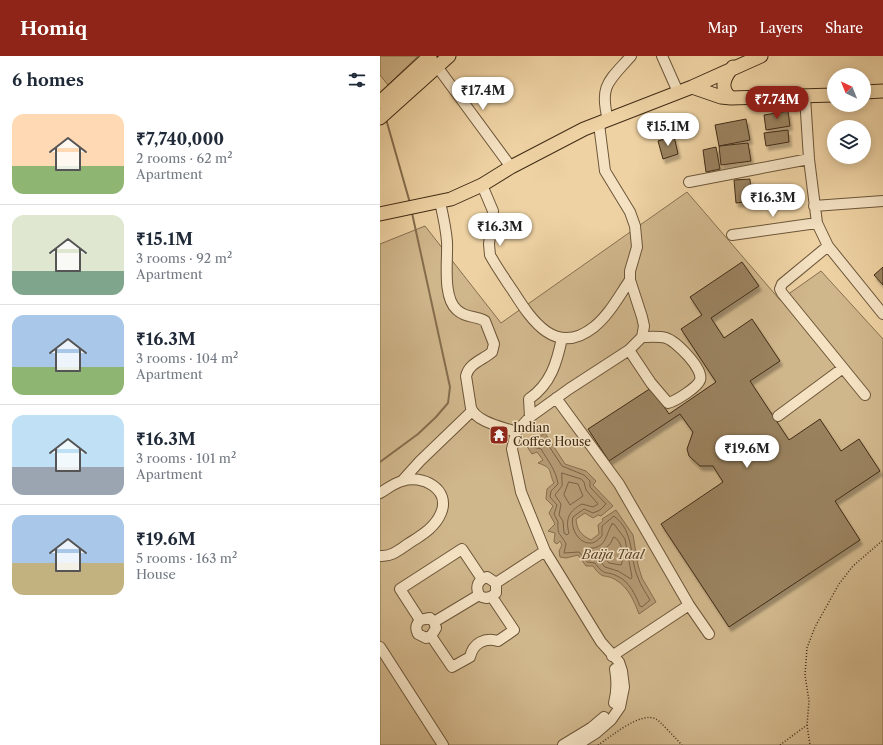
<!DOCTYPE html>
<html lang="en">
<head>
<meta charset="utf-8">
<style>
	body { margin:0; font-family:"Libre Caslon Text",serif; background:#f6f6f7; color:#1f2937; height:100vh; display:flex; flex-direction:column; font-size:15px; white-space:nowrap }
	* { box-sizing:border-box; margin:0 }
	p { font-size:13px; color:#747a83 }
	.icon { flex:none; width:22px; height:22px; fill:none; stroke:currentColor; stroke-width:2; stroke-linecap:round; stroke-linejoin:round }
	.map { position:relative; flex:1; overflow:hidden }
	.sheet { display:flex; flex-direction:column; background:#fff; width:380px }
	.sheet>* { flex:none }
	.needle { width:26px; rotate:317deg }
	.fabs { position:absolute; left:447px; top:12px; display:grid; gap:8px }
	.fabs a { display:grid; place-items:center; width:44px; height:44px; border-radius:50%; background:#fff; box-shadow:0 2px 10px #0003; font-size:20px }
	.price { position:absolute; translate:-50% -34px; padding:0 9px; border-radius:14px; background:#fff; color:#222; font-size:13px; line-height:26px; filter:drop-shadow(0 1px 2px #0008) }
	.price::after { content:''; position:absolute; left:50%; top:24px; width:12px; height:9px; margin-left:-6px; background:inherit; clip-path:polygon(0 0,100% 0,50% 100%) }
	.price.on { background:#8f2418; color:#fff }
	ul { padding:0; list-style:none }
	li { display:flex; align-items:center; gap:12px; height:100px; padding:0 12px }
	li+li { border-top:1px solid #e0e1e3 }
	li span { display:grid; place-items:center; flex:none; width:112px; height:80px; border-radius:12px; color:#555 }
	li>.icon { margin-inline-start:auto }
	span .icon { width:48px; height:48px; fill:#fffc; stroke-width:1 }
	li b { font-size:17px }
	h2 { display:flex; justify-content:space-between; align-items:center; height:48px; padding:0 12px; font-size:17px }
	header { display:flex; align-items:center; gap:24px; box-sizing:border-box; height:56px; padding:0 20px; background:#8f2418; color:#fff }
	header strong { font-size:19px }
	nav { display:flex; gap:22px; margin-inline-start:auto; font-size:14px }
	main { display:flex; flex:1; min-height:0 }
	.map>svg:first-child { display:block }
	.green { fill:#d0b68b; stroke:#887050 }
	.water { fill:#b39973; stroke:#856d4d }
	.lines { fill:none; stroke-linecap:round; stroke-linejoin:round }
	.shore { stroke:#7a6244; stroke-width:1 }
	.stream { stroke:#856d4d; stroke-width:2 }
	.building { fill:#9a825f; stroke:#402b15; filter:url(#shadow) }
	.minor-casing { stroke:#6c5538; stroke-width:12 }
	.major-casing { stroke:#402b15; stroke-width:15 }
	.path { stroke:#402b15; stroke-width:1.5; stroke-dasharray:1 2; stroke-linecap:butt }
	.minor { stroke:#f4e2c3; stroke-width:10 }
	.major { stroke:#eed2a3; stroke-width:13 }
	.labels { text-anchor:middle; stroke-width:3; stroke-linejoin:round; paint-order:stroke }
	.poi-label { font-size:12px; fill:#402b15; stroke:#f4e2c3; text-anchor:start }
	.water-label { font-size:13px; font-style:italic; fill:#5d462c; stroke:#f4e2c3 }
</style>
</head>
<body>
<header>
<strong>Homiq</strong>
<nav><a>Map</a><a>Layers</a><a>Share</a></nav>
</header>
<main>
<section class="sheet">
<h2>6 homes<svg class="icon" aria-label="filters" viewBox="0 0 24 24"><path d="M4 7h16M4 17h16"/><circle cx="9" cy="7" r="2"/><circle cx="15" cy="17" r="2"/></svg></h2>
<ul>
<li><span style="background:linear-gradient(#ffd9b3 65%,#8fb573 0)"><svg class="icon" aria-label="home" viewBox="0 0 24 24"><path d="M3 11l9-7 9 7M6 9v11h12V9"/></svg></span><div><b>₹7,740,000</b><p>2 rooms · 62 m²</p><p>Apartment</p></div></li>
<li><span style="background:linear-gradient(#dfe7d0 70%,#7fa58c 0)"><svg class="icon" aria-label="home" viewBox="0 0 24 24"><path d="M3 11l9-7 9 7M6 9v11h12V9"/></svg></span><div><b>₹15.1M</b><p>3 rooms · 92 m²</p><p>Apartment</p></div></li>
<li><span style="background:linear-gradient(#a9c7e8 65%,#8fb573 0)"><svg class="icon" aria-label="home" viewBox="0 0 24 24"><path d="M3 11l9-7 9 7M6 9v11h12V9"/></svg></span><div><b>₹16.3M</b><p>3 rooms · 104 m²</p><p>Apartment</p></div></li>
<li><span style="background:linear-gradient(#bfe0f5 65%,#9aa5b1 0)"><svg class="icon" aria-label="home" viewBox="0 0 24 24"><path d="M3 11l9-7 9 7M6 9v11h12V9"/></svg></span><div><b>₹16.3M</b><p>3 rooms · 101 m²</p><p>Apartment</p></div></li>
<li><span style="background:linear-gradient(#a9c7e8 60%,#c2b280 0)"><svg class="icon" aria-label="home" viewBox="0 0 24 24"><path d="M3 11l9-7 9 7M6 9v11h12V9"/></svg></span><div><b>₹19.6M</b><p>5 rooms · 163 m²</p><p>House</p></div></li>
</ul>
</section>
<div class="map">
<svg width="503" height="689" viewBox="0 0 503 689">
	<defs>
		<filter id="shadow"><feDropShadow dx="2.5" dy="4.5" stdDeviation="1" flood-color="#0004"/></filter>
	</defs>
	<rect width="100%" height="100%" fill="#eed2a3"/>
	<filter id="stains"><feTurbulence type="fractalNoise" baseFrequency=".005" numOctaves="4"/><feColorMatrix values="0 0 0 0 .2 0 0 0 0 .09 0 0 0 0 .02 0 0 0 .5 -.17"/></filter>
	<radialGradient id="worn" r=".72"><stop offset=".6" stop-color="#630" stop-opacity="0"/><stop offset="1" stop-color="#630" stop-opacity=".3"/></radialGradient>
	<path class="green" d="M 0,0 L 38,0 L 8,29 L 0,19 Z
		M 307,136 L 400,244 L 441,215 L 503,283 L 503,689 L 0,689 L 0,188 L 45,170 L 121,267 Z"/>
	<path class="water" d="M 165,377 L 185,408 L 206,415 L 216,425 L 213,429 L 233,450 L 221,460 L 218,459 L 213,462 L 205,457 L 196,463 C 197,474 201,479 211,484 L 219,478 L 218,469 L 223,465 L 222,463 L 236,454 L 253,479 L 258,509 L 262,522 L 276,546 L 259,558 C 254,545 249,532 236,524 C 225,517 223,525 213,510 L 206,510 L 198,499 L 186,502 L 180,501 L 179,495 L 182,489 L 180,485 L 177,488 L 174,486 L 175,477 L 168,475 L 175,468 L 169,457 L 173,450 L 166,443 L 167,433 L 174,427 C 168,416 174,412 158,407 L 163,404 L 157,396 L 152,398 L 146,389 Z"/>
	<g class="lines">
		<path class="shore" d="M 162,383 L 165,384 L 182,410 L 204,419 L 210,425 L 210,431 L 226,448 L 220,454 L 213,457 L 204,453 L 193,461 C 190,471 198,488 211,487 C 215,487 220,482 222,480 L 222,470 L 234,460 C 255,476 249,501 258,522 C 261,530 266,537 270,544 L 262,551 L 260,550 C 255,538 249,525 237,520 C 225,514 225,521 215,507 L 207,506 L 199,496 L 184,497 L 186,488 C 181,477 177,481 178,466 L 174,458 L 177,449 L 170,441 L 171,435 L 178,428 C 176,414 168,405 161,393 L 153,391 Z
			M 182,417 L 201,423 L 204,426 L 206,434 L 218,448 L 213,451 L 202,448 C 189,455 185,463 189,477 L 187,479 L 184,477 L 183,465 L 179,459 L 181,448 L 175,439 L 182,430 Z
			M 189,426 L 198,428 L 203,440 L 190,449 L 184,439 Z
			M 232,468 L 234,468 L 245,483 L 252,521 L 251,523 L 238,515 L 225,511 L 219,504 L 210,501 L 205,495 L 206,492 C 227,494 225,479 232,468 Z
			M 234,481 C 242,484 245,502 241,509 L 229,507 L 220,497 L 230,488 Z"/>
		<path class="stream" d="M 6,63 L 30,147
			M 0,406 L 38,378 L 56,361 L 68,347 L 70,331 L 32,157"/>
	</g>
	<path class="building" d="M 408,55 L 410,70 L 386,74 L 384,59 Z
		M 366,63 L 370,84 L 339,90 L 335,69 Z
		M 408,74 L 409,86 L 386,90 L 384,77 Z
		M 294,80 L 298,98 L 283,103 L 278,85 Z
		M 368,87 L 371,105 L 341,109 L 339,90 Z
		M 336,91 L 340,113 L 326,116 L 323,94 Z
		M 370,123 L 372,145 L 356,147 L 354,124 Z
		M 362,206 L 379,230 L 331,262 L 344,282 L 372,263 L 400,305 L 370,325 L 409,384 L 440,363 L 461,395 L 479,383 L 500,415 L 455,445 L 480,484 L 349,571 L 281,468 L 343,426 L 333,410 L 320,410 L 309,400 L 307,393 L 313,376 L 300,358 L 229,405 L 208,373 L 271,332 L 289,358 L 336,326 L 301,273 L 322,259 L 310,241 Z
		M 503,211 L 503,229 L 494,219 Z"/>
	<g class="lines">
		<g class="minor-casing">
			<path id="minor" d="M 282,0 L 298,36
				M 53,5 L 131,111
				M 425,41 L 429,103 L 437,167 L 448,190 L 503,258
				M 228,64 C 219,29 229,25 251,0
				M 309,126 L 429,103
				M 102,129 L 113,155 L 109,188 L 110,199 C 117,212 125,223 133,235 C 152,265 176,301 214,271 C 229,259 239,240 250,224
				M 60,146 C 63,159 66,172 67,186 C 68,204 62,241 77,254 C 87,263 95,259 105,265 L 114,288 L 112,296 C 103,304 89,307 86,320 L 91,352 C 96,366 123,371 136,376
				M 434,150 L 503,145
				M 352,179 L 437,167
				M 448,190 L 402,228 L 400,233 L 402,237 L 485,339
				M 249,294 L 271,327 L 288,347 C 296,345 318,331 320,324 C 324,313 296,285 286,282 C 279,280 269,281 262,281
				M 176,342 L 239,428 L 309,549 L 329,578
				M 398,360 L 463,312
				M 150,361 L 149,343 C 171,328 177,306 182,282
				M 22,425 L 40,405 L 92,355
				M 0,437 C 7,433 14,427 22,425 C 42,418 71,433 61,457 C 55,472 40,480 28,488 C 19,494 11,501 0,500
				M 116,527 L 116,537 C 111,542 105,544 99,539 C 95,530 98,524 107,521 L 116,527 L 165,495
				M 40,564 C 36,569 35,572 38,578 L 46,582 L 51,580 L 56,572 L 54,566 L 50,562 L 40,564 L 20,533 L 82,493 L 102,523
				M 54,566 L 99,539
				M 51,580 L 72,611 L 90,601 C 93,587 105,581 118,585 L 134,574 L 112,541
				M 0,591 L 63,689
				M 232,600 L 309,549
				M 234,647 C 237,636 237,624 235,613
				M 183,689 L 211,672 L 224,661
				M 197,689 L 216,677 L 231,664 L 240,651 L 244,631 L 242,615 L 239,606 L 221,586 L 165,495 L 141,436 L 132,393 L 136,376 L 150,361 L 189,333 L 249,294 L 262,281 L 264,270 L 262,261 L 250,224 L 250,215 L 257,191 L 255,170 L 250,156 L 225,115 L 219,68"/>
		</g>
		<g class="major-casing">
			<path id="major" d="M 312,31 L 341,41 L 351,42 L 454,39
				M 484,36 L 503,35
				M 351,42 C 339,33 344,21 353,11
				M 0,46 L 50,0
				M 0,62 L 69,0
				M 0,158 L 71,143 L 102,129 L 131,111 L 204,73 L 312,31 L 381,0"/>
		</g>
		<path class="path" d="M 427,669 L 430,689
			M 218,689 C 231,681 260,655 276,663 C 280,665 297,684 302,689
			M 400,689 L 427,669 L 429,645 L 425,619 L 427,592 L 435,571 L 459,528 L 473,510 L 503,484"/>
		<use href="#minor" class="minor"/>
		<use href="#major" class="major"/>
	</g>
	<defs>
		<g id="temple-square" transform="scale(1)"><rect x="-9" y="-9" width="18" height="18" rx="4" fill="#8f2418" stroke="#f4e2c3"/><path d="M0-6L5-2H3V0L6.5 2.5H4V6H1.5V3h-3V6H-4V2.5H-6.5L-3 0V-2H-5Z" fill="#fff"/></g>
	</defs>
	<g fill-rule="evenodd">
		<use href="#temple-square" x="119" y="379"/>
	</g>
	<g class="labels">
		<g class="poi-label">
			<text x="133" y="376">Indian<tspan x="133" dy="14">Coffee House</tspan></text>
		</g>
		<g class="water-label">
			<text x="233" y="503">Baija Taal</text>
		</g>
	</g>
	<rect width="100%" height="100%" filter="url(#stains)"/>
	<rect width="100%" height="100%" fill="url(#worn)"/>
</svg>
<div class="fabs">
<a><svg class="needle" viewBox="-14 -14 28 28"><path d="M0-13l5 13h-10z" fill="#e53935"/><path d="M0 13l5-13h-10z" fill="#747a83"/></svg></a>
<a><svg class="icon" aria-label="layers" viewBox="0 0 24 24"><path d="M12 4l9 5-9 5-9-5zM3 14l9 5 9-5"/></svg></a>
</div>
<b class="price" style="left:103px;top:55px">₹17.4M</b>
<b class="price on" style="left:397px;top:64px">₹7.74M</b>
<b class="price" style="left:288px;top:91px">₹15.1M</b>
<b class="price" style="left:393px;top:162px">₹16.3M</b>
<b class="price" style="left:120px;top:191px">₹16.3M</b>
<b class="price" style="left:367px;top:413px">₹19.6M</b>
</div>
</main>
</body>
</html>
